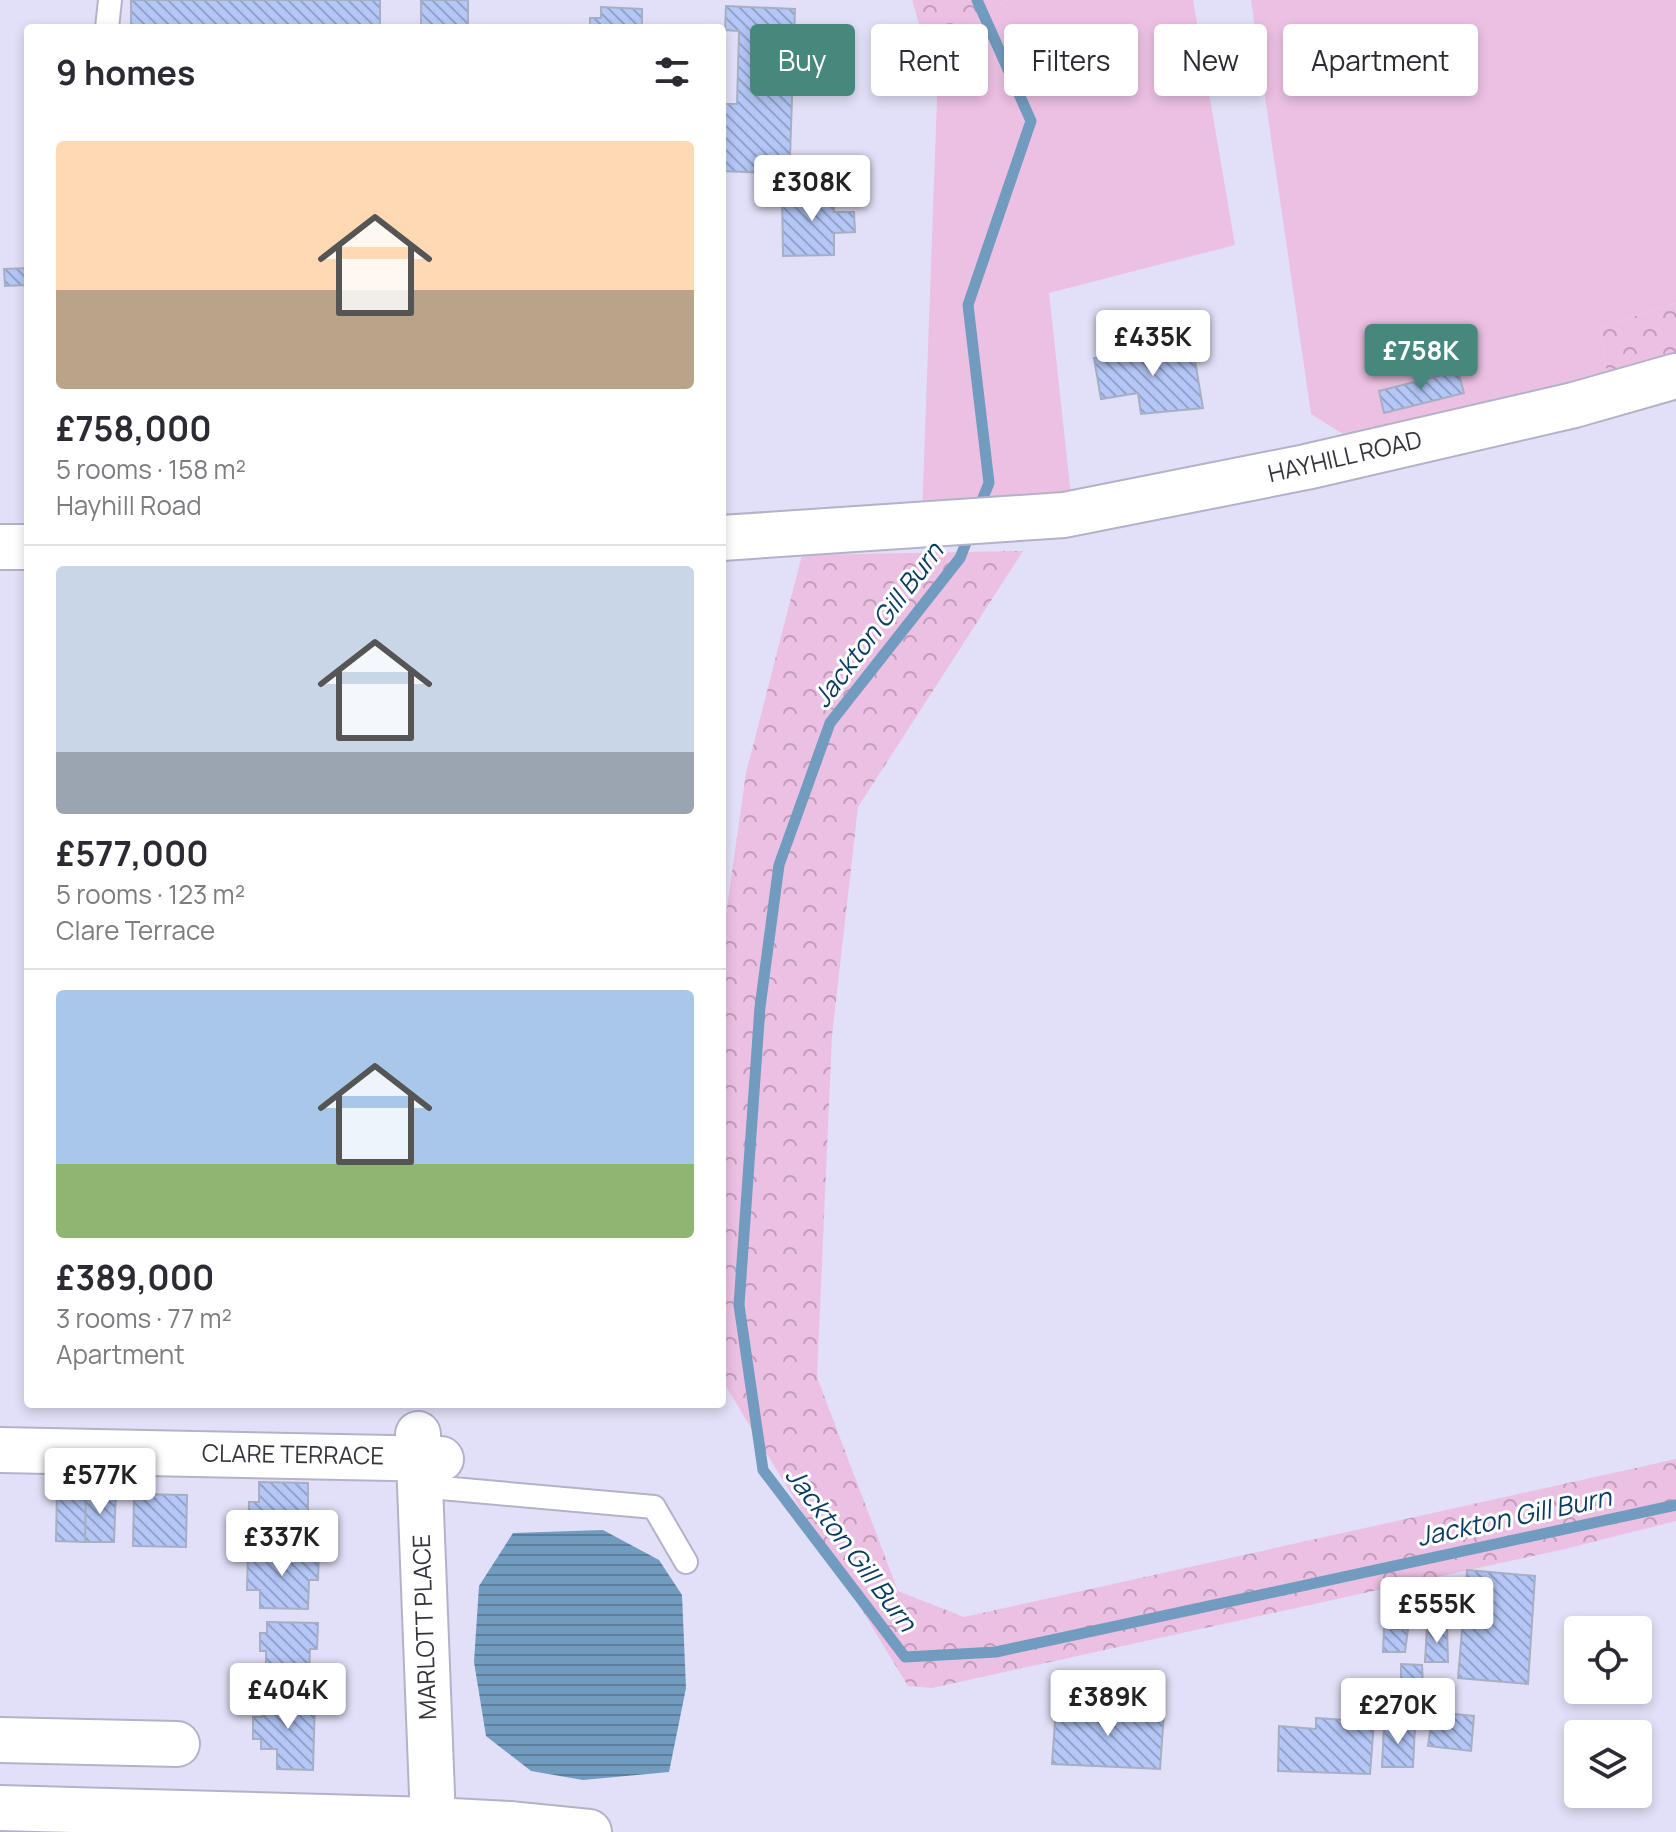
<!DOCTYPE html>
<html lang="en">
<head>
<meta charset="utf-8">
<style>
	body { margin:0; font-family:Manrope,sans-serif; background:#f7f7f7; color:#2b2b33; height:100vh; display:flex; flex-direction:column; font-size:30px; white-space:nowrap }
	* { box-sizing:border-box; margin:0 }
	p { font-size:26px; color:#7c7c81 }
	.icon { flex:none; width:44px; height:44px; fill:none; stroke:currentColor; stroke-width:2; stroke-linecap:round; stroke-linejoin:round }
	.map { position:relative; flex:1; overflow:hidden }
	.details { position:absolute; left:24px; top:24px; width:702px; height:1384px; display:flex; flex-direction:column; background:#fff; border-radius:8px; box-shadow:0 4px 12px #0003 }
	.details>* { flex:none }
	.hud { position:absolute; left:750px; top:24px; width:760px; height:72px; display:flex; gap:16px }
	.fabs { position:absolute; left:1564px; top:1616px; display:grid; gap:16px }
	.fabs a { display:grid; place-items:center; width:88px; height:88px; border-radius:8px; background:#fff; box-shadow:0 4px 12px #0003; font-size:40px }
	.price { position:absolute; translate:-50% -68px; padding:0 18px; border-radius:8px; background:#fff; color:#222; font-size:26px; line-height:52px; filter:drop-shadow(0 2px 4px #0008) }
	.price::after { content:''; position:absolute; left:50%; top:48px; width:24px; height:18px; margin-left:-12px; background:inherit; clip-path:polygon(0 0,100% 0,50% 100%) }
	.price.current { background:#46897c; color:#fff }
	ul { padding:0; list-style:none }
	li { display:grid; align-content:center; gap:16px; height:424px; padding:0 32px }
	li+li { border-top:2px solid #e1e1e2 }
	li span { display:grid; place-items:center; height:248px; border-radius:8px; color:#555 }
	li>.icon { margin-inline-start:auto }
	span .icon { width:144px; height:144px; fill:#fffc; stroke-width:1 }
	li b { font-size:34px }
	h2 { display:flex; justify-content:space-between; align-items:center; height:96px; padding:0 32px; font-size:34px }
	.chip { padding:0 28px; border-radius:8px; background:#fff; box-shadow:0 4px 12px #0003; font-size:28px; line-height:72px }
	.chip.current { background:#46897c; color:#fff }
	.map>svg:first-child { display:block }
	.grass { fill:#ecc0e3 }
	.forest { fill:url(#forest-crowns) }
	.water { fill:url(#water-rules) }
	.lines { fill:none; stroke-linecap:round; stroke-linejoin:round }
	.stream { stroke:#719bbf; stroke-width:11 }
	.building { fill:url(#building-back-hatch); stroke:#a6afc4; stroke-width:2 }
	.service-casing { stroke:#b3b2c9; stroke-width:26 }
	.minor-casing { stroke:#b3b2c9; stroke-width:48 }
	.secondary-casing { stroke:#b3b2c9; stroke-width:48 }
	.service { stroke:#fff; stroke-width:22 }
	.minor { stroke:#fff; stroke-width:44 }
	.secondary { stroke:#fff; stroke-width:44 }
	.labels { text-anchor:middle; stroke-width:6; stroke-linejoin:round; paint-order:stroke }
	.street-label { font-size:24px; fill:#35343d; stroke:#fff }
	.water-label { font-size:26px; font-style:italic; fill:#083b5f; stroke:#fff }
</style>
</head>
<body>
<div class="map">
<svg width="1676" height="1832" viewBox="0 0 1676 1832">
	<defs>
		<pattern id="forest-crowns" width="20" height="18" patternUnits="userSpaceOnUse" patternTransform="scale(2)"><rect width="20" height="18" fill="#ecc0e3"/><path d="M2 6a3 3 0 1 1 6 0M12 15a3 3 0 1 1 6 0" fill="none" stroke="#c09db9"/></pattern>
		<pattern id="water-rules" width="6" height="5" patternUnits="userSpaceOnUse" patternTransform="scale(2)"><rect width="6" height="5" fill="#719bbf"/><path d="M0 2.5h6" fill="none" stroke="#5e7f9c"/></pattern>
		<pattern id="building-back-hatch" width="6" height="6" patternUnits="userSpaceOnUse" patternTransform="scale(2)"><rect width="6" height="6" fill="#b4c7f7"/><path d="M-1 5l2 2M0 0l6 6M5-1l2 2" fill="none" stroke="#93a2c9"/></pattern>
	</defs>
	<rect width="100%" height="100%" fill="#e2e0f8"/>
	<path class="grass" d="M 1008,0 L 1193,0 L 1235,245 L 1049,293 L 1071,495 L 922,515 L 937,98 L 927,51 Z
		M 1251,0 L 1676,0 L 1676,303 L 1600,327 L 1608,382 L 1348,437 L 1311,414 Z"/>
	<path class="forest" d="M 912,0 L 1008,0 L 927,51 Z
		M 1676,303 L 1676,363 L 1608,382 L 1600,327 Z
		M 1023,551 L 858,807 L 832,1036 L 817,1377 L 898,1591 L 964,1617 L 1676,1459 L 1676,1521 L 1565,1549 L 932,1688 L 908,1686 L 722,1380 L 722,943 L 746,773 L 802,555 Z"/>
	<path class="water" d="M 603,1530 L 659,1560 L 682,1595 L 686,1688 L 669,1772 L 583,1780 L 531,1771 L 486,1736 L 474,1662 L 479,1586 L 513,1533 Z"/>
	<g class="lines">
		<path class="stream" d="M 977,0 L 1031,121 L 968,305 L 989,483 L 978,510
			M 971,530 L 960,558 L 830,723 L 779,865 L 760,1007 L 739,1305 L 763,1470 L 905,1657 L 996,1652 L 1676,1505"/>
	</g>
	<path class="building" d="M 131,0 L 380,0 L 380,28 L 131,28 Z
		M 421,0 L 468,0 L 468,28 L 421,28 Z
		M 726,6 L 795,9 L 790,157 L 772,156 L 772,173 L 722,171 L 722,104 L 737,104 L 739,31 L 725,30 Z
		M 601,7 L 642,9 L 642,28 L 590,28 L 590,18 L 601,18 Z
		M 834,190 L 834,212 L 854,212 L 855,232 L 834,233 L 834,255 L 783,256 L 782,191 Z
		M 28,268 L 28,285 L 5,286 L 4,269 Z
		M 1192,343 L 1203,408 L 1141,414 L 1138,393 L 1101,399 L 1094,358 Z
		M 1458,371 L 1464,393 L 1384,413 L 1379,391 Z
		M 259,1482 L 308,1483 L 308,1513 L 318,1514 L 317,1542 L 248,1540 L 249,1502 L 259,1502 Z
		M 57,1489 L 86,1490 L 85,1542 L 56,1541 Z
		M 86,1490 L 116,1490 L 114,1542 L 85,1542 Z
		M 134,1494 L 187,1495 L 186,1547 L 133,1546 Z
		M 248,1551 L 319,1552 L 318,1580 L 309,1580 L 308,1609 L 260,1608 L 260,1590 L 247,1590 Z
		M 1467,1570 L 1535,1576 L 1528,1684 L 1458,1678 Z
		M 267,1622 L 318,1623 L 317,1649 L 310,1649 L 309,1676 L 266,1675 L 266,1651 L 260,1651 L 260,1633 L 267,1633 Z
		M 1427,1627 L 1447,1627 L 1448,1662 L 1425,1662 Z
		M 1384,1629 L 1408,1629 L 1405,1652 L 1383,1652 Z
		M 1401,1664 L 1422,1665 L 1424,1706 L 1401,1707 Z
		M 263,1696 L 315,1698 L 313,1770 L 277,1769 L 277,1749 L 261,1749 L 261,1739 L 253,1739 L 253,1717 L 262,1717 Z
		M 1056,1708 L 1164,1713 L 1160,1769 L 1052,1764 Z
		M 1433,1712 L 1474,1716 L 1471,1751 L 1428,1746 Z
		M 1316,1718 L 1374,1722 L 1370,1774 L 1278,1771 L 1279,1726 L 1316,1729 Z
		M 1384,1725 L 1415,1726 L 1413,1767 L 1382,1767 Z"/>
	<g class="lines">
		<g class="service-casing">
			<path id="service" d="M 107,28 L 110,0
				M 419,1486 L 654,1507 L 686,1562"/>
		</g>
		<g class="minor-casing">
			<path id="minor" d="M 722,538 L 1064,515 L 1306,467 L 1574,405 L 1676,376
				M 0,547 L 28,547
				M 418,1434 L 433,1820
				M 0,1450 L 441,1459
				M 0,1740 L 177,1744"/>
		</g>
		<g class="secondary-casing">
			<path id="secondary" d="M 0,1808 L 433,1820 L 509,1824 L 589,1832"/>
		</g>
		<use href="#service" class="service"/>
		<use href="#minor" class="minor"/>
		<use href="#secondary" class="secondary"/>
	</g>
	<g class="labels">
		<g class="street-label">
			<text transform="translate(1345 457) rotate(-13)" y="8">HAYHILL ROAD</text>
			<text transform="translate(293 1455) rotate(1)" y="8">CLARE TERRACE</text>
			<text transform="translate(425 1627) rotate(-92)" y="8">MARLOTT PLACE</text>
		</g>
		<g class="water-label">
			<text transform="translate(878 625) rotate(-53)" y="9">Jackton Gill Burn</text>
			<text transform="translate(1514 1517) rotate(-12)" y="9">Jackton Gill Burn</text>
			<text transform="translate(851 1549) rotate(53)" y="9">Jackton Gill Burn</text>
		</g>
	</g>
</svg>
<div class="fabs">
<a><svg class="icon" aria-label="locate" viewBox="0 0 24 24"><circle cx="12" cy="12" r="6"/><path d="M12 2v4M12 18v4M2 12h4M18 12h4"/></svg></a>
<a><svg class="icon" aria-label="layers" viewBox="0 0 24 24"><path d="M12 4l9 5-9 5-9-5zM3 14l9 5 9-5"/></svg></a>
</div>
<b class="price" style="left:812px;top:223px">£308K</b>
<b class="price" style="left:1153px;top:378px">£435K</b>
<b class="price current" style="left:1421px;top:392px">£758K</b>
<b class="price" style="left:100px;top:1516px">£577K</b>
<b class="price" style="left:282px;top:1578px">£337K</b>
<b class="price" style="left:1437px;top:1645px">£555K</b>
<b class="price" style="left:288px;top:1731px">£404K</b>
<b class="price" style="left:1108px;top:1738px">£389K</b>
<b class="price" style="left:1398px;top:1746px">£270K</b>
<div class="hud">
<a class="chip current">Buy</a>
<a class="chip">Rent</a>
<a class="chip">Filters</a>
<a class="chip">New</a>
<a class="chip">Apartment</a>
</div>
<section class="details">
<h2>9 homes<svg class="icon" aria-label="filters" viewBox="0 0 24 24"><path d="M4 7h16M4 17h16"/><circle cx="9" cy="7" r="2"/><circle cx="15" cy="17" r="2"/></svg></h2>
<ul>
<li><span style="background:linear-gradient(#ffd9b3 60%,#b9a48a 0)"><svg class="icon" aria-label="home" viewBox="0 0 24 24"><path d="M3 11l9-7 9 7M6 9v11h12V9"/></svg></span><div><b>£758,000</b><p>5 rooms · 158 m²</p><p>Hayhill Road</p></div></li>
<li><span style="background:linear-gradient(#c9d6e8 75%,#9aa5b1 0)"><svg class="icon" aria-label="home" viewBox="0 0 24 24"><path d="M3 11l9-7 9 7M6 9v11h12V9"/></svg></span><div><b>£577,000</b><p>5 rooms · 123 m²</p><p>Clare Terrace</p></div></li>
<li><span style="background:linear-gradient(#a9c7e8 70%,#8fb573 0)"><svg class="icon" aria-label="home" viewBox="0 0 24 24"><path d="M3 11l9-7 9 7M6 9v11h12V9"/></svg></span><div><b>£389,000</b><p>3 rooms · 77 m²</p><p>Apartment</p></div></li>
</ul>
</section>
</div>
</body>
</html>
